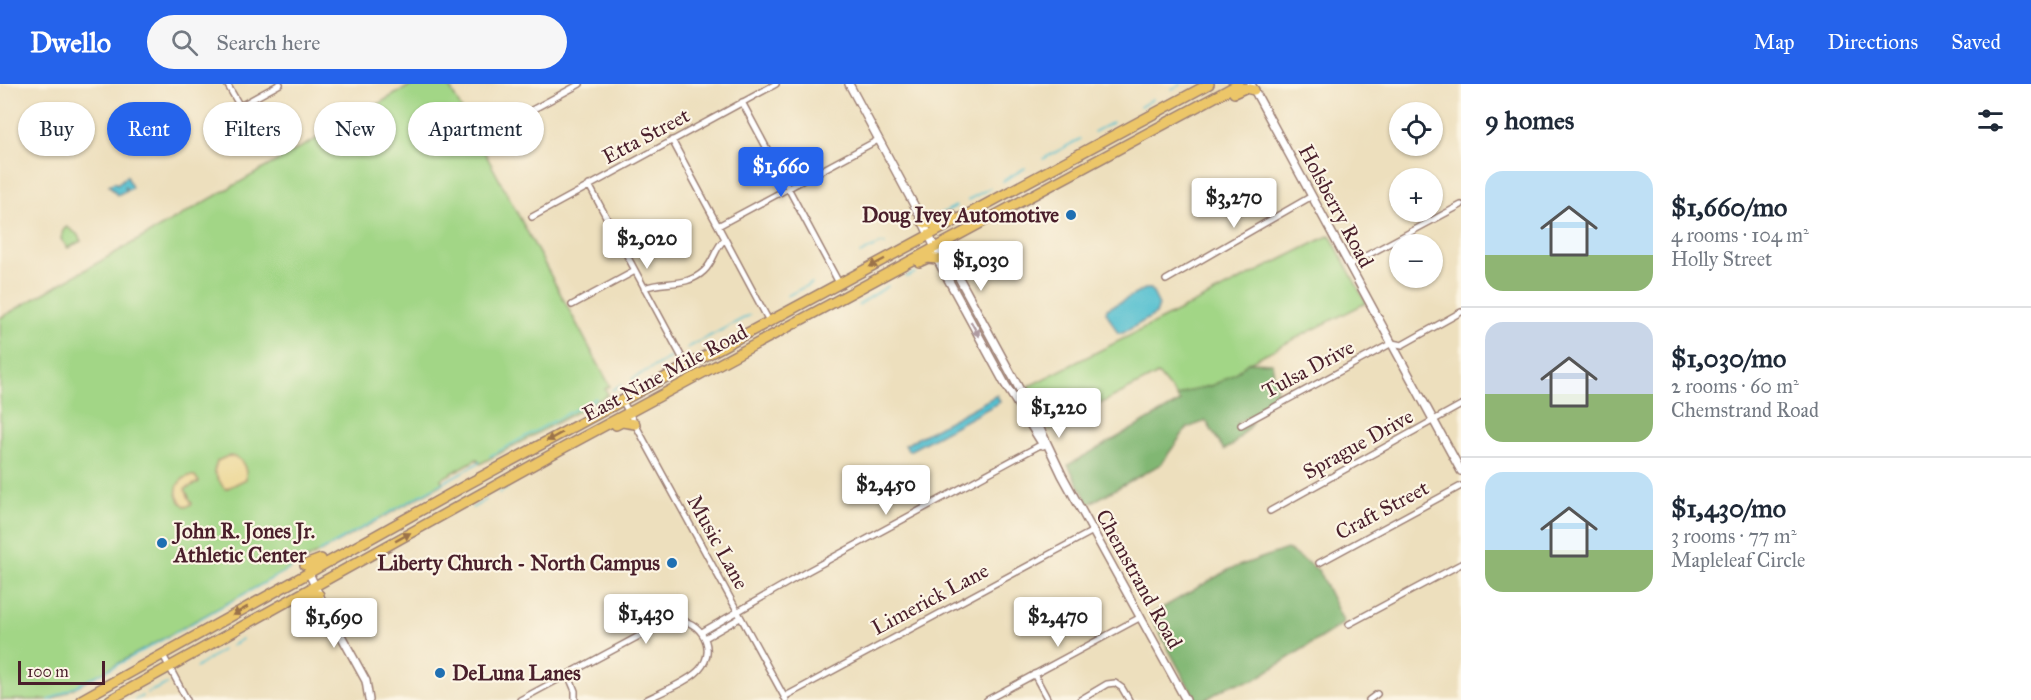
<!DOCTYPE html>
<html lang="en">
<head>
<meta charset="utf-8">
<style>
	body { margin:0; font-family:"IM FELL Great Primer",serif; background:#f6f6f7; color:#1f2937; height:100vh; display:flex; flex-direction:column; font-size:22px; white-space:nowrap }
	* { box-sizing:border-box; margin:0 }
	p { font-size:20px; color:#747a83 }
	.icon { flex:none; width:33px; height:33px; fill:none; stroke:currentColor; stroke-width:2; stroke-linecap:round; stroke-linejoin:round }
	.map { position:relative; flex:1; overflow:hidden }
	.side { display:flex; flex-direction:column; background:#fff; width:570px }
	.side>* { flex:none }
	.guide { position:absolute; left:18px; top:18px; width:570px; height:54px; display:flex; gap:12px }
	.buttons { position:absolute; left:1389px; top:18px; display:grid; gap:12px }
	.buttons a { display:grid; place-items:center; width:54px; height:54px; border-radius:50%; background:#fff; box-shadow:0 2px 4px #0004; font-size:30px }
	.scale { position:absolute; left:18px; bottom:15px; width:87px; box-sizing:border-box; padding-left:6px; border:3px solid #4a1f2b; border-top:0; font-size:16px; line-height:21px; white-space:nowrap; color:#4a1f2b; -webkit-text-stroke:4px #fcf5e5; paint-order:stroke }
	.price { position:absolute; translate:-50% -51px; padding:0 14px; border-radius:6px; background:#fff; color:#222; font-size:20px; line-height:39px; filter:drop-shadow(0 2px 3px #0008) }
	.price::after { content:''; position:absolute; left:50%; top:36px; width:18px; height:14px; margin-left:-9px; background:inherit; clip-path:polygon(0 0,100% 0,50% 100%) }
	.price.on { background:#2563eb; color:#fff }
	ul { padding:0; list-style:none }
	li { display:flex; align-items:center; gap:18px; height:150px; padding:0 24px }
	li+li { border-top:2px solid #e0e1e3 }
	li span { display:grid; place-items:center; flex:none; width:168px; height:120px; border-radius:18px; color:#555 }
	li>.icon { margin-inline-start:auto }
	span .icon { width:72px; height:72px; fill:#fffc; stroke-width:1 }
	li b { font-size:26px }
	h2 { display:flex; justify-content:space-between; align-items:center; height:72px; padding:0 24px; font-size:26px }
	.chip { padding:0 21px; border-radius:27px; background:#fff; box-shadow:0 2px 4px #0004; font-size:21px; line-height:54px }
	.chip.on { background:#2563eb; color:#fff }
	header { display:flex; align-items:center; gap:36px; box-sizing:border-box; height:84px; padding:0 30px; background:#2563eb; color:#fff }
	header strong { font-size:28px }
	nav { display:flex; gap:33px; margin-inline-start:auto; font-size:21px }
	.search { width:420px; height:54px; background:#f6f6f7; display:flex; align-items:center; gap:15px; box-sizing:border-box; padding:0 21px; border-radius:33px; color:#747a83; font-size:22px }
	main { display:flex; flex:1; min-height:0 }
	.map>svg:first-child { display:block }
	.green { fill:#a2d686; stroke:#767a58; stroke-width:1.5 }
	.forest { fill:#81b773; stroke:#666b4f; stroke-width:1.5 }
	.sand { fill:#eeda9e; stroke:#9c7c64; stroke-width:1.5 }
	.water { fill:#55c0d0; stroke:#50707e; stroke-width:1.5 }
	.lines { fill:none; stroke-linecap:round; stroke-linejoin:round }
	.stream { stroke:#55c0d0; stroke-width:1.5 }
	.minor-casing { stroke:#9c7f74; stroke-width:8 }
	.tertiary-casing { stroke:#9c7f74; stroke-width:10 }
	.primary-casing { stroke:#9c7f74; stroke-width:12 }
	.minor { stroke:#fff; stroke-width:5 }
	.tertiary { stroke:#fff; stroke-width:7 }
	.primary { stroke:#ecc669; stroke-width:9 }
	.oneway { fill:#9b724a }
	.oneway2 { fill:#ae9aa0 }
	.poi-dot { fill:#1f6fb2; stroke:#fcf5e5; stroke-width:2 }
	.labels { text-anchor:middle; stroke-width:4.5; stroke-linejoin:round; paint-order:stroke }
	.street-label { font-size:21px; fill:#4a1f2b; stroke:#fcf5e5 }
	.poi-label { font-size:21px; font-weight:bold; fill:#4a1f2b; stroke:#fcf5e5; text-anchor:end }
</style>
</head>
<body>
<header>
<strong>Dwello</strong>
<div class="search"><svg class="icon" aria-label="search" viewBox="0 0 24 24"><circle cx="10" cy="10" r="6"/><path d="M15 15l6 6"/></svg>Search here</div>
<nav><a>Map</a><a>Directions</a><a>Saved</a></nav>
</header>
<main>
<div class="map">
<svg width="1461" height="616" viewBox="0 0 1461 616">
	<rect width="100%" height="100%" fill="#fcf5e5"/>
	<filter id="ink" filterUnits="userSpaceOnUse"><feTurbulence type="fractalNoise" baseFrequency=".0167" numOctaves="2"/><feDisplacementMap in="SourceGraphic" scale="12" xChannelSelector="R" yChannelSelector="G"/><feConvolveMatrix kernelMatrix="1 2 1 2 8 2 1 2 1" color-interpolation-filters="sRGB"/></filter>
	<filter id="wash" filterUnits="userSpaceOnUse"><feTurbulence type="fractalNoise" baseFrequency=".008" numOctaves="4" result="noise"/><feDisplacementMap in="SourceGraphic" scale="24" xChannelSelector="R" yChannelSelector="G"/><feGaussianBlur stdDeviation="1.35" result="paint"/><feColorMatrix in="noise" values="0 0 0 0 0 0 0 0 0 0 0 0 0 0 0 0 0 1.4 0 .05"/><feComposite in="paint" operator="in"/></filter>
	<g filter="url(#wash)">
		<rect width="100%" height="100%" fill="#eddfbd"/>
		<path class="green" d="M 413,0 L 448,0 L 610,302 L 605,305 L 608,311 L 480,380 L 477,375 L 441,395 L 443,400 L 52,616 L 0,616 L 0,234 Z
			M 67,143 L 77,150 L 81,157 L 68,164 L 61,155 L 63,146 Z
			M 1330,151 L 1366,219 L 1249,278 C 1238,288 1227,295 1213,301 C 1201,305 1187,305 1177,313 L 1158,290 L 1049,346 L 1027,303 Z"/>
		<path class="forest" d="M 1249,278 L 1272,279 L 1277,307 L 1264,324 L 1237,339 L 1240,345 L 1253,338 L 1233,361 L 1224,366 L 1206,337 L 1187,344 L 1161,380 L 1089,420 L 1068,381 L 1180,318 L 1177,313 C 1187,305 1201,305 1213,301 C 1227,295 1238,288 1249,278 Z
			M 1287,465 L 1318,486 L 1344,539 L 1254,596 L 1230,601 L 1205,616 L 1196,616 L 1150,531 L 1230,485 Z"/>
		<path class="sand" d="M 228,372 C 241,372 247,382 246,395 L 226,405 L 223,403 L 214,387 L 217,377 Z
			M 189,392 L 195,392 L 199,398 L 185,405 L 192,420 L 186,423 C 173,414 173,398 189,392 Z"/>
		<path class="water" d="M 127,92 L 132,104 L 128,106 L 125,103 L 126,107 L 117,111 L 109,101 L 115,98 L 117,100 Z
			M 1145,205 L 1151,205 L 1159,221 L 1156,230 L 1123,249 L 1118,249 L 1106,228 L 1107,225 Z
			M 997,311 L 1000,318 L 909,367 L 905,361 Z"/>
		<g class="lines">
			<path class="stream" d="M 1172,5 L 1181,0
				M 1140,23 L 1153,15
				M 1094,48 L 1113,38
				M 1043,75 L 1080,55
				M 1003,97 L 1025,84
				M 968,116 L 990,104
				M 935,133 L 956,122
				M 860,170 L 880,160 L 885,160
				M 906,193 L 915,189
				M 787,212 L 812,199
				M 858,221 L 888,202
				M 687,264 L 750,231
				M 632,295 L 673,272
				M 612,306 L 622,300
				M 490,372 L 596,314
				M 499,409 L 507,405
				M 472,424 L 486,416
				M 317,469 L 480,378
				M 294,526 L 308,518
				M 231,562 L 242,555
				M 196,584 L 222,566
				M 147,609 L 167,600
				M 49,616 L 117,581 L 291,484
				M 135,616 L 142,612"/>
		</g>
	</g>
	<g filter="url(#ink)">
		<g class="lines">
			<g class="minor-casing">
				<path id="minor" d="M 227,0 L 267,69
					M 742,18 L 839,199
					M 240,22 L 280,0
					M 517,34 L 580,0
					M 672,56 L 769,237
					M 589,101 L 686,281
					M 532,133 L 776,0
					M 718,142 L 878,56
					M 1349,181 L 1461,121
					M 1166,196 L 1312,112
					M 644,204 C 664,196 686,204 704,187 C 714,178 715,163 725,155
					M 572,221 L 635,187
					M 622,316 L 786,616
					M 1241,341 L 1392,259 L 1402,261 L 1461,228
					M 1270,427 L 1461,321
					M 1319,479 L 1461,402
					M 1349,540 L 1461,480
					M 702,548 L 808,487 L 1044,359
					M 705,554 L 740,534
					M 163,571 L 187,616
					M 568,590 L 575,607 L 575,616
					M 1034,590 L 1048,616
					M 784,613 L 1093,447
					M 520,616 L 667,537 C 695,529 721,562 699,586 C 688,598 661,608 646,616
					M 987,616 L 1141,533
					M 1080,616 L 1107,600 L 1115,599 L 1122,604 L 1129,616
					M 1369,616 L 1377,610"/>
			</g>
			<g class="tertiary-casing">
				<path id="tertiary" d="M 849,0 L 921,134 L 935,164 L 937,175 L 1005,300 L 1043,361
					M 1251,0 L 1461,387
					M 935,164 L 946,170 L 1033,330 L 1062,391 L 1186,616
					M 309,489 L 320,513 L 366,597 L 369,616"/>
			</g>
			<g class="primary-casing">
				<path id="primary" d="M 1234,9 L 1245,4 L 1254,6
					M 922,137 C 932,144 943,136 952,131
					M 919,178 L 928,174 L 937,175
					M 616,341 L 622,338 L 635,340
					M 305,481 L 321,475
					M 301,515 L 311,510 L 319,511
					M 81,616 L 468,400 L 1209,0
					M 110,616 L 565,363 L 1239,0"/>
			</g>
			<use href="#minor" class="minor"/>
			<use href="#tertiary" class="tertiary"/>
			<use href="#primary" class="primary"/>
		</g>
		<defs><path id="oneway-solid" d="M-6-.8H1V-3.2L6.5 0L1 3.2V.8H-6Z" transform="scale(1.5)"/></defs>
		<g class="oneway">
			<use href="#oneway-solid" transform="translate(877 179) rotate(152)"/>
			<use href="#oneway-solid" transform="translate(554 353) rotate(151)"/>
			<use href="#oneway-solid" transform="translate(403 453) rotate(-29)"/>
			<use href="#oneway-solid" transform="translate(240 527) rotate(151)"/>
		</g>
		<use class="oneway2" href="#oneway-solid" transform="translate(975 245) rotate(61)"/>
	</g>
	<g class="poi-dot">
		<circle cx="1071" cy="131" r="6"/>
		<circle cx="162" cy="459" r="6"/>
		<circle cx="672" cy="479" r="6"/>
		<circle cx="440" cy="589" r="6"/>
	</g>
	<g class="labels">
		<g class="street-label">
			<text transform="translate(646 52) rotate(-28)" y="7">Etta Street</text>
			<text transform="translate(1336 122) rotate(62)" y="7">Holsberry Road</text>
			<text transform="translate(1308 285) rotate(-28)" y="7">Tulsa Drive</text>
			<text transform="translate(665 289) rotate(-28)" y="7">East Nine Mile Road</text>
			<text transform="translate(1358 360) rotate(-29)" y="7">Sprague Drive</text>
			<text transform="translate(1382 426) rotate(-28)" y="7">Craft Street</text>
			<text transform="translate(718 458) rotate(61)" y="7">Music Lane</text>
			<text transform="translate(1139 495) rotate(61)" y="7">Chemstrand Road</text>
			<text transform="translate(930 515) rotate(-28)" y="7">Limerick Lane</text>
		</g>
		<g class="poi-label">
			<text x="1059" y="138">Doug Ivey Automotive</text>
			<text x="174" y="454" text-anchor="start">John R. Jones Jr.<tspan x="174" dy="24">Athletic Center</tspan></text>
			<text x="660" y="486">Liberty Church - North Campus</text>
			<text x="452" y="596" text-anchor="start">DeLuna Lanes</text>
		</g>
	</g>
</svg>
<div class="buttons">
<a><svg class="icon" aria-label="locate" viewBox="0 0 24 24"><circle cx="12" cy="12" r="6"/><path d="M12 2v4M12 18v4M2 12h4M18 12h4"/></svg></a>
<a>+</a>
<a>−</a>
</div>
<div class="scale">100 m</div>
<b class="price on" style="left:781px;top:114px">$1,660</b>
<b class="price" style="left:1234px;top:145px">$3,270</b>
<b class="price" style="left:647px;top:186px">$2,020</b>
<b class="price" style="left:981px;top:208px">$1,030</b>
<b class="price" style="left:1059px;top:355px">$1,220</b>
<b class="price" style="left:886px;top:432px">$2,450</b>
<b class="price" style="left:646px;top:561px">$1,430</b>
<b class="price" style="left:1058px;top:564px">$2,470</b>
<b class="price" style="left:334px;top:565px">$1,690</b>
<div class="guide">
<a class="chip">Buy</a>
<a class="chip on">Rent</a>
<a class="chip">Filters</a>
<a class="chip">New</a>
<a class="chip">Apartment</a>
</div>
</div>
<section class="side">
<h2>9 homes<svg class="icon" aria-label="filters" viewBox="0 0 24 24"><path d="M4 7h16M4 17h16"/><circle cx="9" cy="7" r="2"/><circle cx="15" cy="17" r="2"/></svg></h2>
<ul>
<li><span style="background:linear-gradient(#bfe0f5 70%,#8fb573 0)"><svg class="icon" aria-label="home" viewBox="0 0 24 24"><path d="M3 11l9-7 9 7M6 9v11h12V9"/></svg></span><div><b>$1,660/mo</b><p>4 rooms · 104 m²</p><p>Holly Street</p></div></li>
<li><span style="background:linear-gradient(#c9d6e8 60%,#8fb573 0)"><svg class="icon" aria-label="home" viewBox="0 0 24 24"><path d="M3 11l9-7 9 7M6 9v11h12V9"/></svg></span><div><b>$1,030/mo</b><p>2 rooms · 60 m²</p><p>Chemstrand Road</p></div></li>
<li><span style="background:linear-gradient(#bfe0f5 65%,#8fb573 0)"><svg class="icon" aria-label="home" viewBox="0 0 24 24"><path d="M3 11l9-7 9 7M6 9v11h12V9"/></svg></span><div><b>$1,430/mo</b><p>3 rooms · 77 m²</p><p>Mapleleaf Circle</p></div></li>
</ul>
</section>
</main>
</body>
</html>
